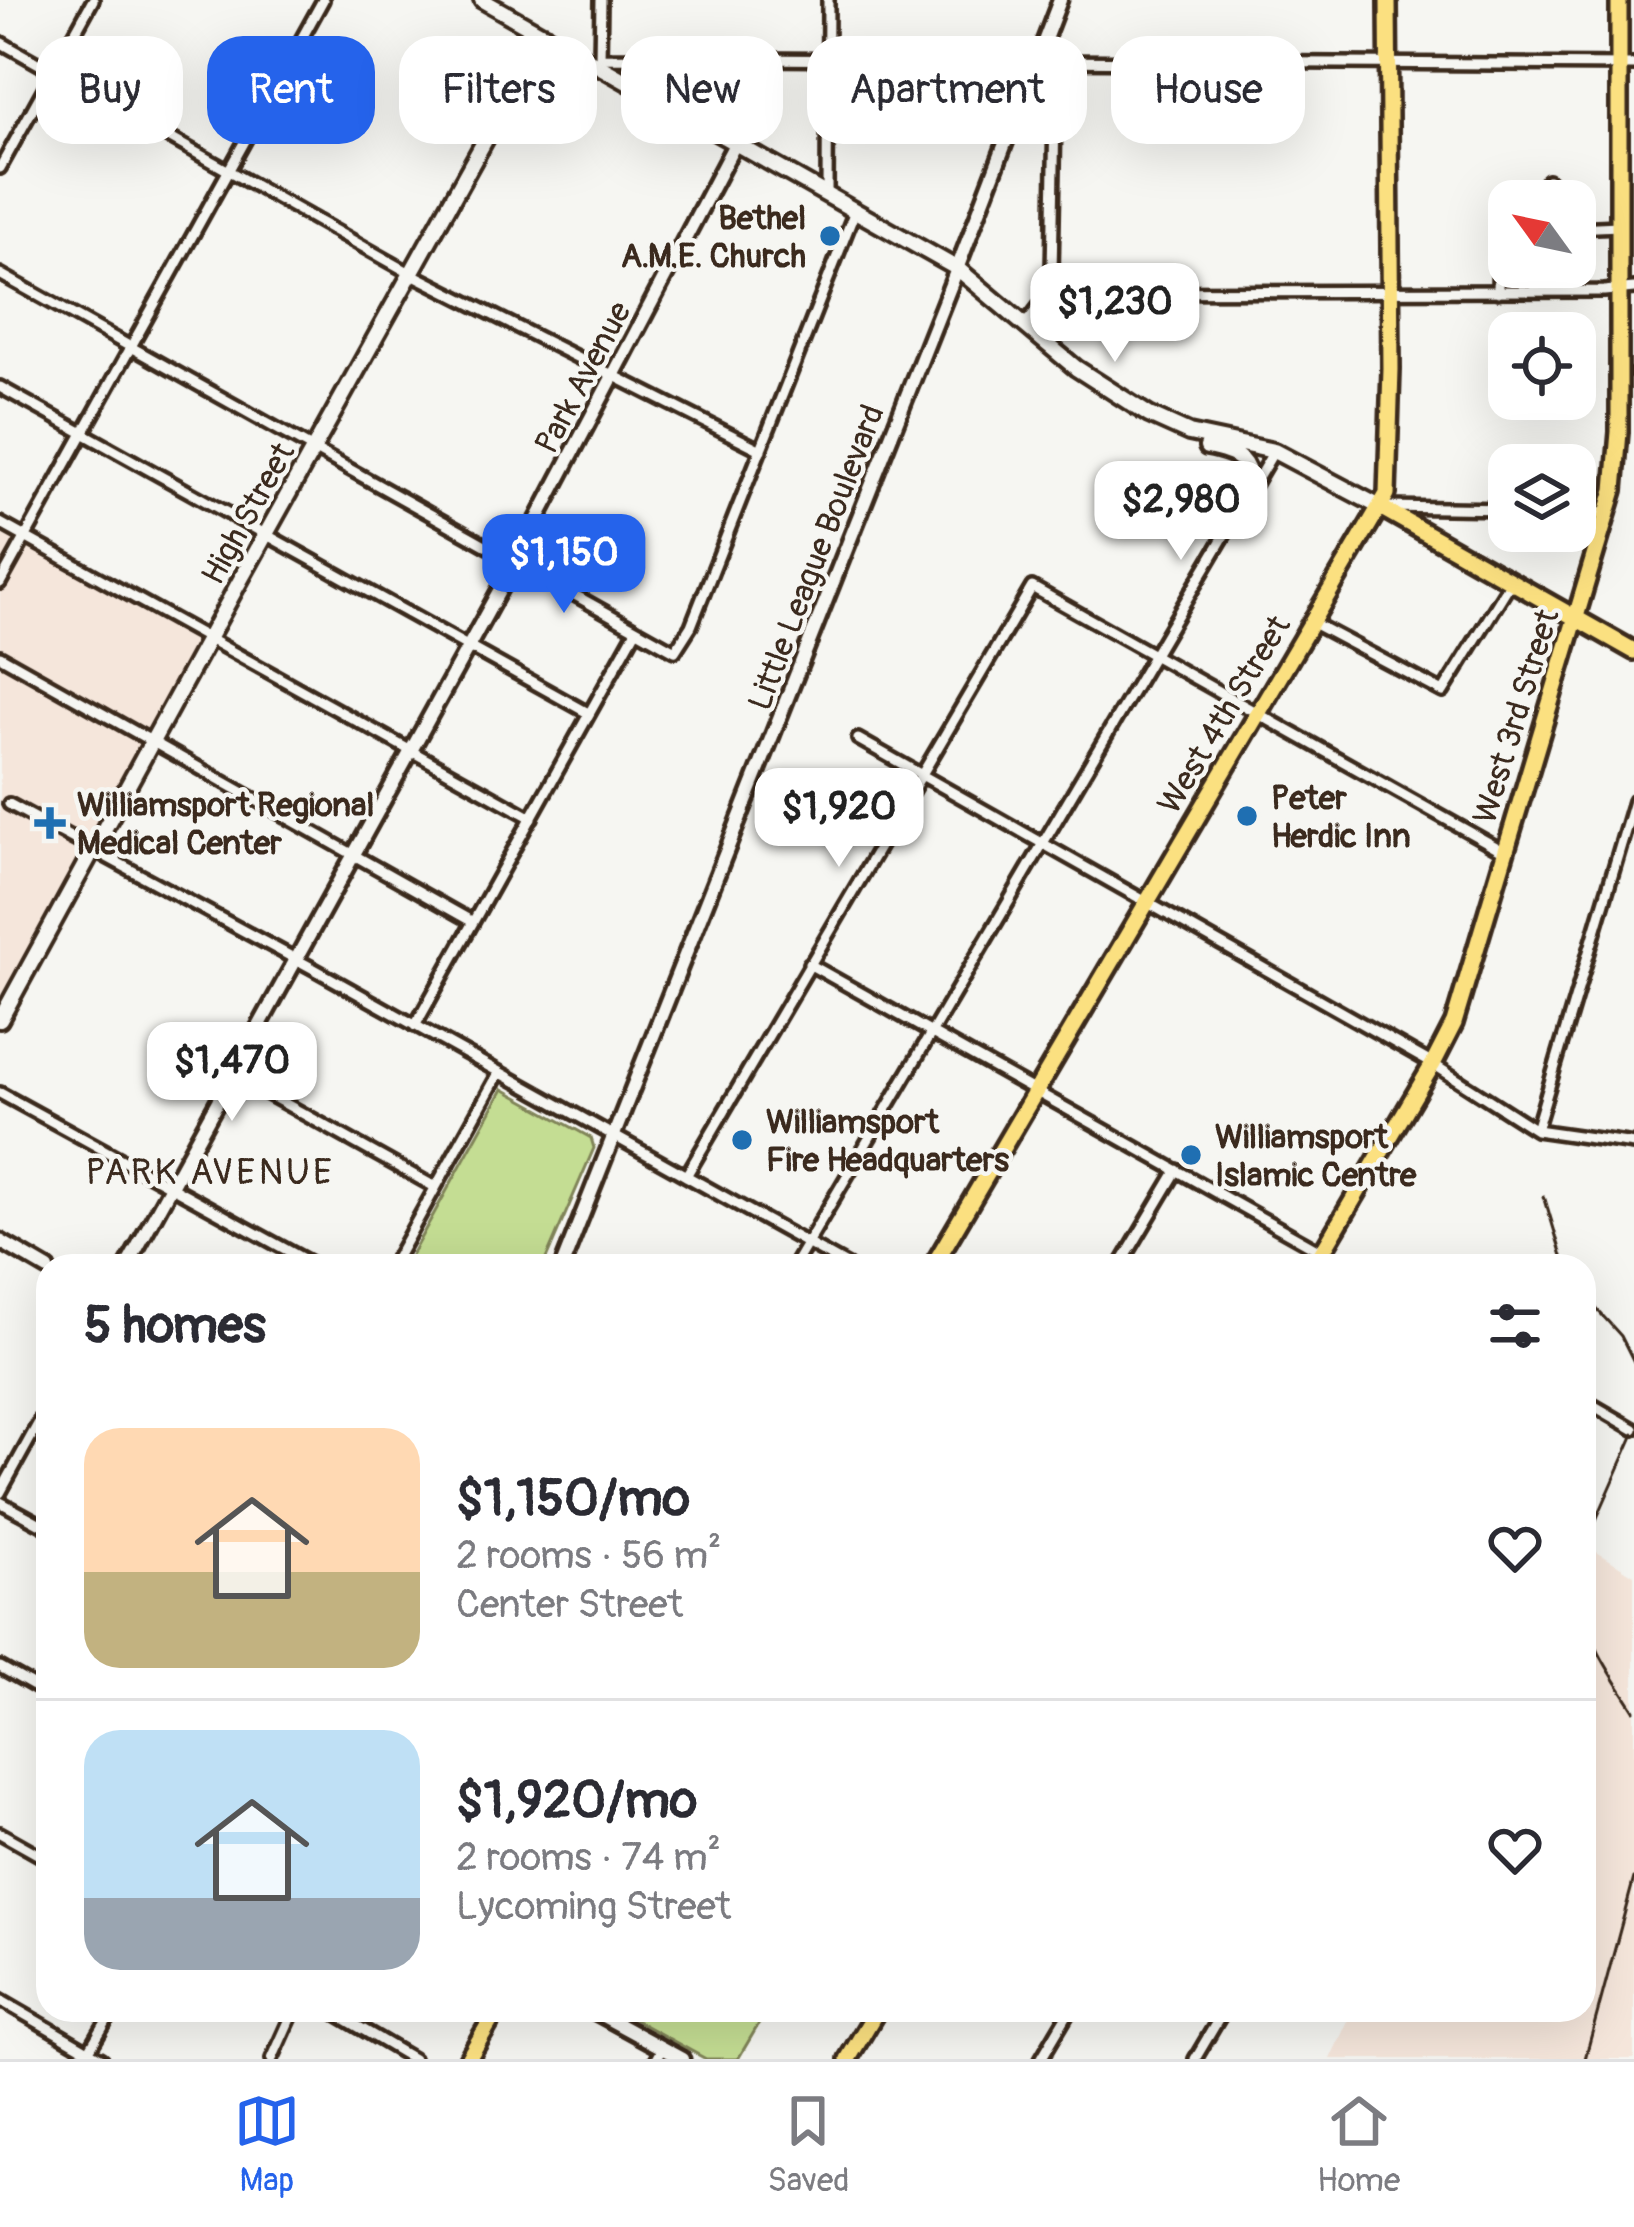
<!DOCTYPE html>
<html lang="en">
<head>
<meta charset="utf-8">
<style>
	body { margin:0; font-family:Pangolin,sans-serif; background:#f7f7f7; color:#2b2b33; height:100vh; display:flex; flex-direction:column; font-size:45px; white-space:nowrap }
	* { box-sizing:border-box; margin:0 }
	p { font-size:39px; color:#7c7c81 }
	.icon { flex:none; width:66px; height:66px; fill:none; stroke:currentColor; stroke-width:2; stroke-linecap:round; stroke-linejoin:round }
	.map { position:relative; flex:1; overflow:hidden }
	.sheet { position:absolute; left:36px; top:1254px; width:1560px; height:768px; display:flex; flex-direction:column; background:#fff; border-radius:36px; box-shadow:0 12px 48px #0002 }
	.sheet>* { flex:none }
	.top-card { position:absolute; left:36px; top:36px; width:1563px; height:108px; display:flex; gap:24px }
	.needle { width:78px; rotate:303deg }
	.buttons { position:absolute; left:1488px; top:180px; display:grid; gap:24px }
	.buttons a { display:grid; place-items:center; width:108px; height:108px; border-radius:24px; background:#fff; box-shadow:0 12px 48px #0002; font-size:60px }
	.price { position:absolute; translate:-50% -102px; padding:0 27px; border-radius:24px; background:#fff; color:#222; font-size:39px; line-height:78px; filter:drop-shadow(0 3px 6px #0008) }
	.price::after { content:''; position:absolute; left:50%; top:72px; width:36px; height:27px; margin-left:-18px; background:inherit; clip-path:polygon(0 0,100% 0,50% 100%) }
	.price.selected { background:#2563eb; color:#fff }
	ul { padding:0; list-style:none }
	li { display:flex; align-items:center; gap:36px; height:300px; padding:0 48px }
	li+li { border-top:3px solid #e1e1e2 }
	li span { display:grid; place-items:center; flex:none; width:336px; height:240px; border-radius:36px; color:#555 }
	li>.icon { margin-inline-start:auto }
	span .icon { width:144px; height:144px; fill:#fffc; stroke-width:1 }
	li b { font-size:51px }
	h2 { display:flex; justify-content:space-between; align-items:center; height:144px; padding:0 48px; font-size:51px }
	.pill { padding:0 42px; border-radius:36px; background:#fff; box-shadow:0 12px 48px #0002; font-size:42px; line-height:108px }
	.pill.selected { background:#2563eb; color:#fff }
	.menu { display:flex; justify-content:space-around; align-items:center; height:168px; border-top:3px solid #e1e1e2; background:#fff; font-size:33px; color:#7c7c81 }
	.menu a { display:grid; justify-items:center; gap:6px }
	.menu .selected { color:#2563eb }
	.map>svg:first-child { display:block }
	.built { fill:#f5e6db }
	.green { fill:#c4dd93; stroke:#808458; stroke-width:3 }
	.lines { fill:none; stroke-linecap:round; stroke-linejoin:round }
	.minor-casing { stroke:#3b2a1e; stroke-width:18 }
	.tertiary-casing { stroke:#3b2a1e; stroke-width:21 }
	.secondary-casing { stroke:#3b2a1e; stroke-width:22 }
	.primary-casing { stroke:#3b2a1e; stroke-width:24 }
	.minor { stroke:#f6f6f2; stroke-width:9 }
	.tertiary { stroke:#f6f6f2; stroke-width:12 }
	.secondary { stroke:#f6f6f2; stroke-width:14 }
	.primary { stroke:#fbe080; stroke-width:15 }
	.rail { stroke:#3b2a1e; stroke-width:3 }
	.poi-dot { fill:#1f6fb2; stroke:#f6f6f2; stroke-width:4.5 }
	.labels { text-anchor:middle; stroke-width:9; stroke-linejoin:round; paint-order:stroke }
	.poi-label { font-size:33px; font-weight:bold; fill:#3b2a1e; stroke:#f6f6f2; text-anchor:start }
	.street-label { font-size:33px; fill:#3b2a1e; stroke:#f6f6f2 }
	.neighbourhood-label { font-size:36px; letter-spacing:3px; fill:#3b2a1e; stroke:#f6f6f2 }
</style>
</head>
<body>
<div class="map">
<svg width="1634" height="2059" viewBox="0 0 1634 2059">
	<rect width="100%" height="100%" fill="#f6f6f2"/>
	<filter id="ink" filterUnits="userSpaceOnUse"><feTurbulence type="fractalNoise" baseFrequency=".00833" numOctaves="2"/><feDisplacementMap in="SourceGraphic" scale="24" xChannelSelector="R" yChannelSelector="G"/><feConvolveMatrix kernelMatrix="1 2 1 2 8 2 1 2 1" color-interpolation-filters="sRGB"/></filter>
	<g filter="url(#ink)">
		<path class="built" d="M 0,528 L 202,641 L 0,1006 Z
			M 1592,1549 L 1634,1575 L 1634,2059 L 1330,2059 L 1353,2010 L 1584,2010 L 1584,1562 Z"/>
		<path class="green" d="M 503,1089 L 591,1138 L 594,1148 L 543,1266 L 405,1266 Z
			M 617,2010 L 767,2010 L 738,2059 L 706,2059 Z"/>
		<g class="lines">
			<g class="minor-casing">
				<path id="minor" d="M 0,42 L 410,273 L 761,450
					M 601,58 L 1634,65
					M 600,60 L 601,0
					M 0,168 L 93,0
					M 827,194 L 828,0
					M 1531,201 L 1548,180
					M 1575,228 L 1619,226
					M 0,274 L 675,651 L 691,626 L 855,211
					M 1049,292 L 1604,291 L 1634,288
					M 1498,292 L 1499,239 L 1509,227
					M 1024,326 L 1047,296 L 1052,273 L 1056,60
					M 0,387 L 588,713
					M 1386,507 L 1509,509
					M 1575,512 L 1608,513
					M 0,523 L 532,818
					M 0,583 L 323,0
					M 1313,623 L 1443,692 L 1511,582
					M 0,656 L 473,922
					M 858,739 L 1433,1064 L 1536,1130 L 1634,1144
					M 9,804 L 314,969 L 848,1266
					M 809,964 L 1347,1266
					M 415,1026 L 636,630
					M 232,1074 L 435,1187
					M 0,1093 L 316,1266
					M 1536,1130 L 1634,801
					M 686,1176 L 1032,587 L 1505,852
					M 392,1266 L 499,1073
					M 794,1266 L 1274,451
					M 1120,1266 L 1177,1170
					M 1584,1400 L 1634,1429
					M 0,1493 L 48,1406
					M 0,1502 L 48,1528
					M 0,1667 L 48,1694
					M 0,1833 L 48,1860
					M 0,2000 L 102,2059
					M 330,2010 L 413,2059
					M 84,2059 L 113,2010
					M 272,2059 L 294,2010
					M 656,2059 L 662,2048
					M 1041,2059 L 1070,2010
					M 1195,2059 L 1224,2010"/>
			</g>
			<g class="tertiary-casing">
				<path id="tertiary" d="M 0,1241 L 48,1269
					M 127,1266 L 515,562 L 736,142
					M 562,1266 L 952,282 L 1060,0
					M 592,2010 L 682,2059"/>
			</g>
			<g class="secondary-casing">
				<path id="secondary" d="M 482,0 L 958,269 L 1076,368 L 1149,415 L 1189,433 L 1274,451 L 1380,507
					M 1207,447 C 1238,453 1254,460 1248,495
					M 0,1020 L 236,588 L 544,34"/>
			</g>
			<g class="primary-casing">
				<path id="primary" d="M 1380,507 L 1634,651
					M 933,1266 L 1387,494 L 1391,369 L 1388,0
					M 1314,1266 L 1433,1064 L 1454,1023 L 1614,490 L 1619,432 L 1619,0
					M 468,2059 L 497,2010
					M 848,2059 L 877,2010"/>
			</g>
			<use href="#minor" class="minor"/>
			<use href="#tertiary" class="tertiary"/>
			<use href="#secondary" class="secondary"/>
			<use href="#primary" class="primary"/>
			<path class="rail" d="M 1544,1196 L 1565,1266
				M 1584,1295 L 1621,1336 L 1634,1362
				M 1584,1553 L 1589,1536 L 1634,1434
				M 1584,1610 C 1591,1648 1614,1678 1634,1710
				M 1585,2059 L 1634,1878"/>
		</g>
	</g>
	<g class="poi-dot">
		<circle cx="830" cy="236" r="12"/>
		<circle cx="1247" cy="816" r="12"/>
		<path d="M44 805h12v12h12v12h-12v12h-12v-12h-12v-12h12z"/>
		<circle cx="742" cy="1140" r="12"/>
		<circle cx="1191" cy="1155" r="12"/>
	</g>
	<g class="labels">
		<g class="poi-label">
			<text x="806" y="229" text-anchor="end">Bethel<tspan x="806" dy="38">A.M.E. Church</tspan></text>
			<text x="1271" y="809">Peter<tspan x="1271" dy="38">Herdic Inn</tspan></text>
			<text x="77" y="816">Williamsport Regional<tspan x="77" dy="38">Medical Center</tspan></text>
			<text x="766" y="1133">Williamsport<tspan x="766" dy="38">Fire Headquarters</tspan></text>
			<text x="1215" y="1148">Williamsport<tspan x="1215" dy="38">Islamic Centre</tspan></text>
		</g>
		<g class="street-label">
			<text transform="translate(582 377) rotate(-62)" y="12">Park Avenue</text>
			<text transform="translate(247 513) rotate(-61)" y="12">High Street</text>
			<text transform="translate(815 557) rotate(-69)" y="12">Little League Boulevard</text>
			<text transform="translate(1223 714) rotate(-59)" y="12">West 4th Street</text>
			<text transform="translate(1515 716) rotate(-73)" y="12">West 3rd Street</text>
		</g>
		<g class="neighbourhood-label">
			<text x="210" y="1184">PARK AVENUE</text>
		</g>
	</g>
</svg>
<div class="buttons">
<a><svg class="needle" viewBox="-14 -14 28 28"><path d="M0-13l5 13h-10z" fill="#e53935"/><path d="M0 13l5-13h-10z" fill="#7c7c81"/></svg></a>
<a><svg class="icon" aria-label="locate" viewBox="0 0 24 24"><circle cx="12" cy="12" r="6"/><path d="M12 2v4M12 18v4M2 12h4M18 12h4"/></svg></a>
<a><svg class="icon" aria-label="layers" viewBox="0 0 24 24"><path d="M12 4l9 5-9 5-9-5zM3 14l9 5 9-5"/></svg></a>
</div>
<b class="price" style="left:1115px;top:365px">$1,230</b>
<b class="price" style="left:1181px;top:563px">$2,980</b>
<b class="price selected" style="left:564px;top:616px">$1,150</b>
<b class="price" style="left:839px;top:870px">$1,920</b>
<b class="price" style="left:232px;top:1124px">$1,470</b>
<div class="top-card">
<a class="pill">Buy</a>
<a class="pill selected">Rent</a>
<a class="pill">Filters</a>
<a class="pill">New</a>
<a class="pill">Apartment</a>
<a class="pill">House</a>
</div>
<section class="sheet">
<h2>5 homes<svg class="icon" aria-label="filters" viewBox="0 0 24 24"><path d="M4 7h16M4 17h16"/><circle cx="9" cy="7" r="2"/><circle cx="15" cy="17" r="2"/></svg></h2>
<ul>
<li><span style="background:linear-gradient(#ffd9b3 60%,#c2b280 0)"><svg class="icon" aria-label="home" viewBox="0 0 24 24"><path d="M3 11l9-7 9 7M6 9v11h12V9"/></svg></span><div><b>$1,150/mo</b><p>2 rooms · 56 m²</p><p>Center Street</p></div><svg class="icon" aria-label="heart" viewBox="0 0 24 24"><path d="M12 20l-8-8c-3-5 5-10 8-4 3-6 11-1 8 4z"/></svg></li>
<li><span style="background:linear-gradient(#bfe0f5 70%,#9aa5b1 0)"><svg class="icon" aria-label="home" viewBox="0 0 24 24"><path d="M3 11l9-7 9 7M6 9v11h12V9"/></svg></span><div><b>$1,920/mo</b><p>2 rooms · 74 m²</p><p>Lycoming Street</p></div><svg class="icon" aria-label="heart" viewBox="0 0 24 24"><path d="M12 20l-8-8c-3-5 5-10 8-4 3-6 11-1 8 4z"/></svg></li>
</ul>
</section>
</div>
<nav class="menu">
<a class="selected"><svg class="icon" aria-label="map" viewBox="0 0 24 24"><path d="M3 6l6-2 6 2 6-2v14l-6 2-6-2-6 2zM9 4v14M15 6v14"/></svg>Map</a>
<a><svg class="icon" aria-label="saved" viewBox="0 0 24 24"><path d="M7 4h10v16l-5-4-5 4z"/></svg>Saved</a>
<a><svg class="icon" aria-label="home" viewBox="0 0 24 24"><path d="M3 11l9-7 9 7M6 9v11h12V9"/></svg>Home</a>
</nav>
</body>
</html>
